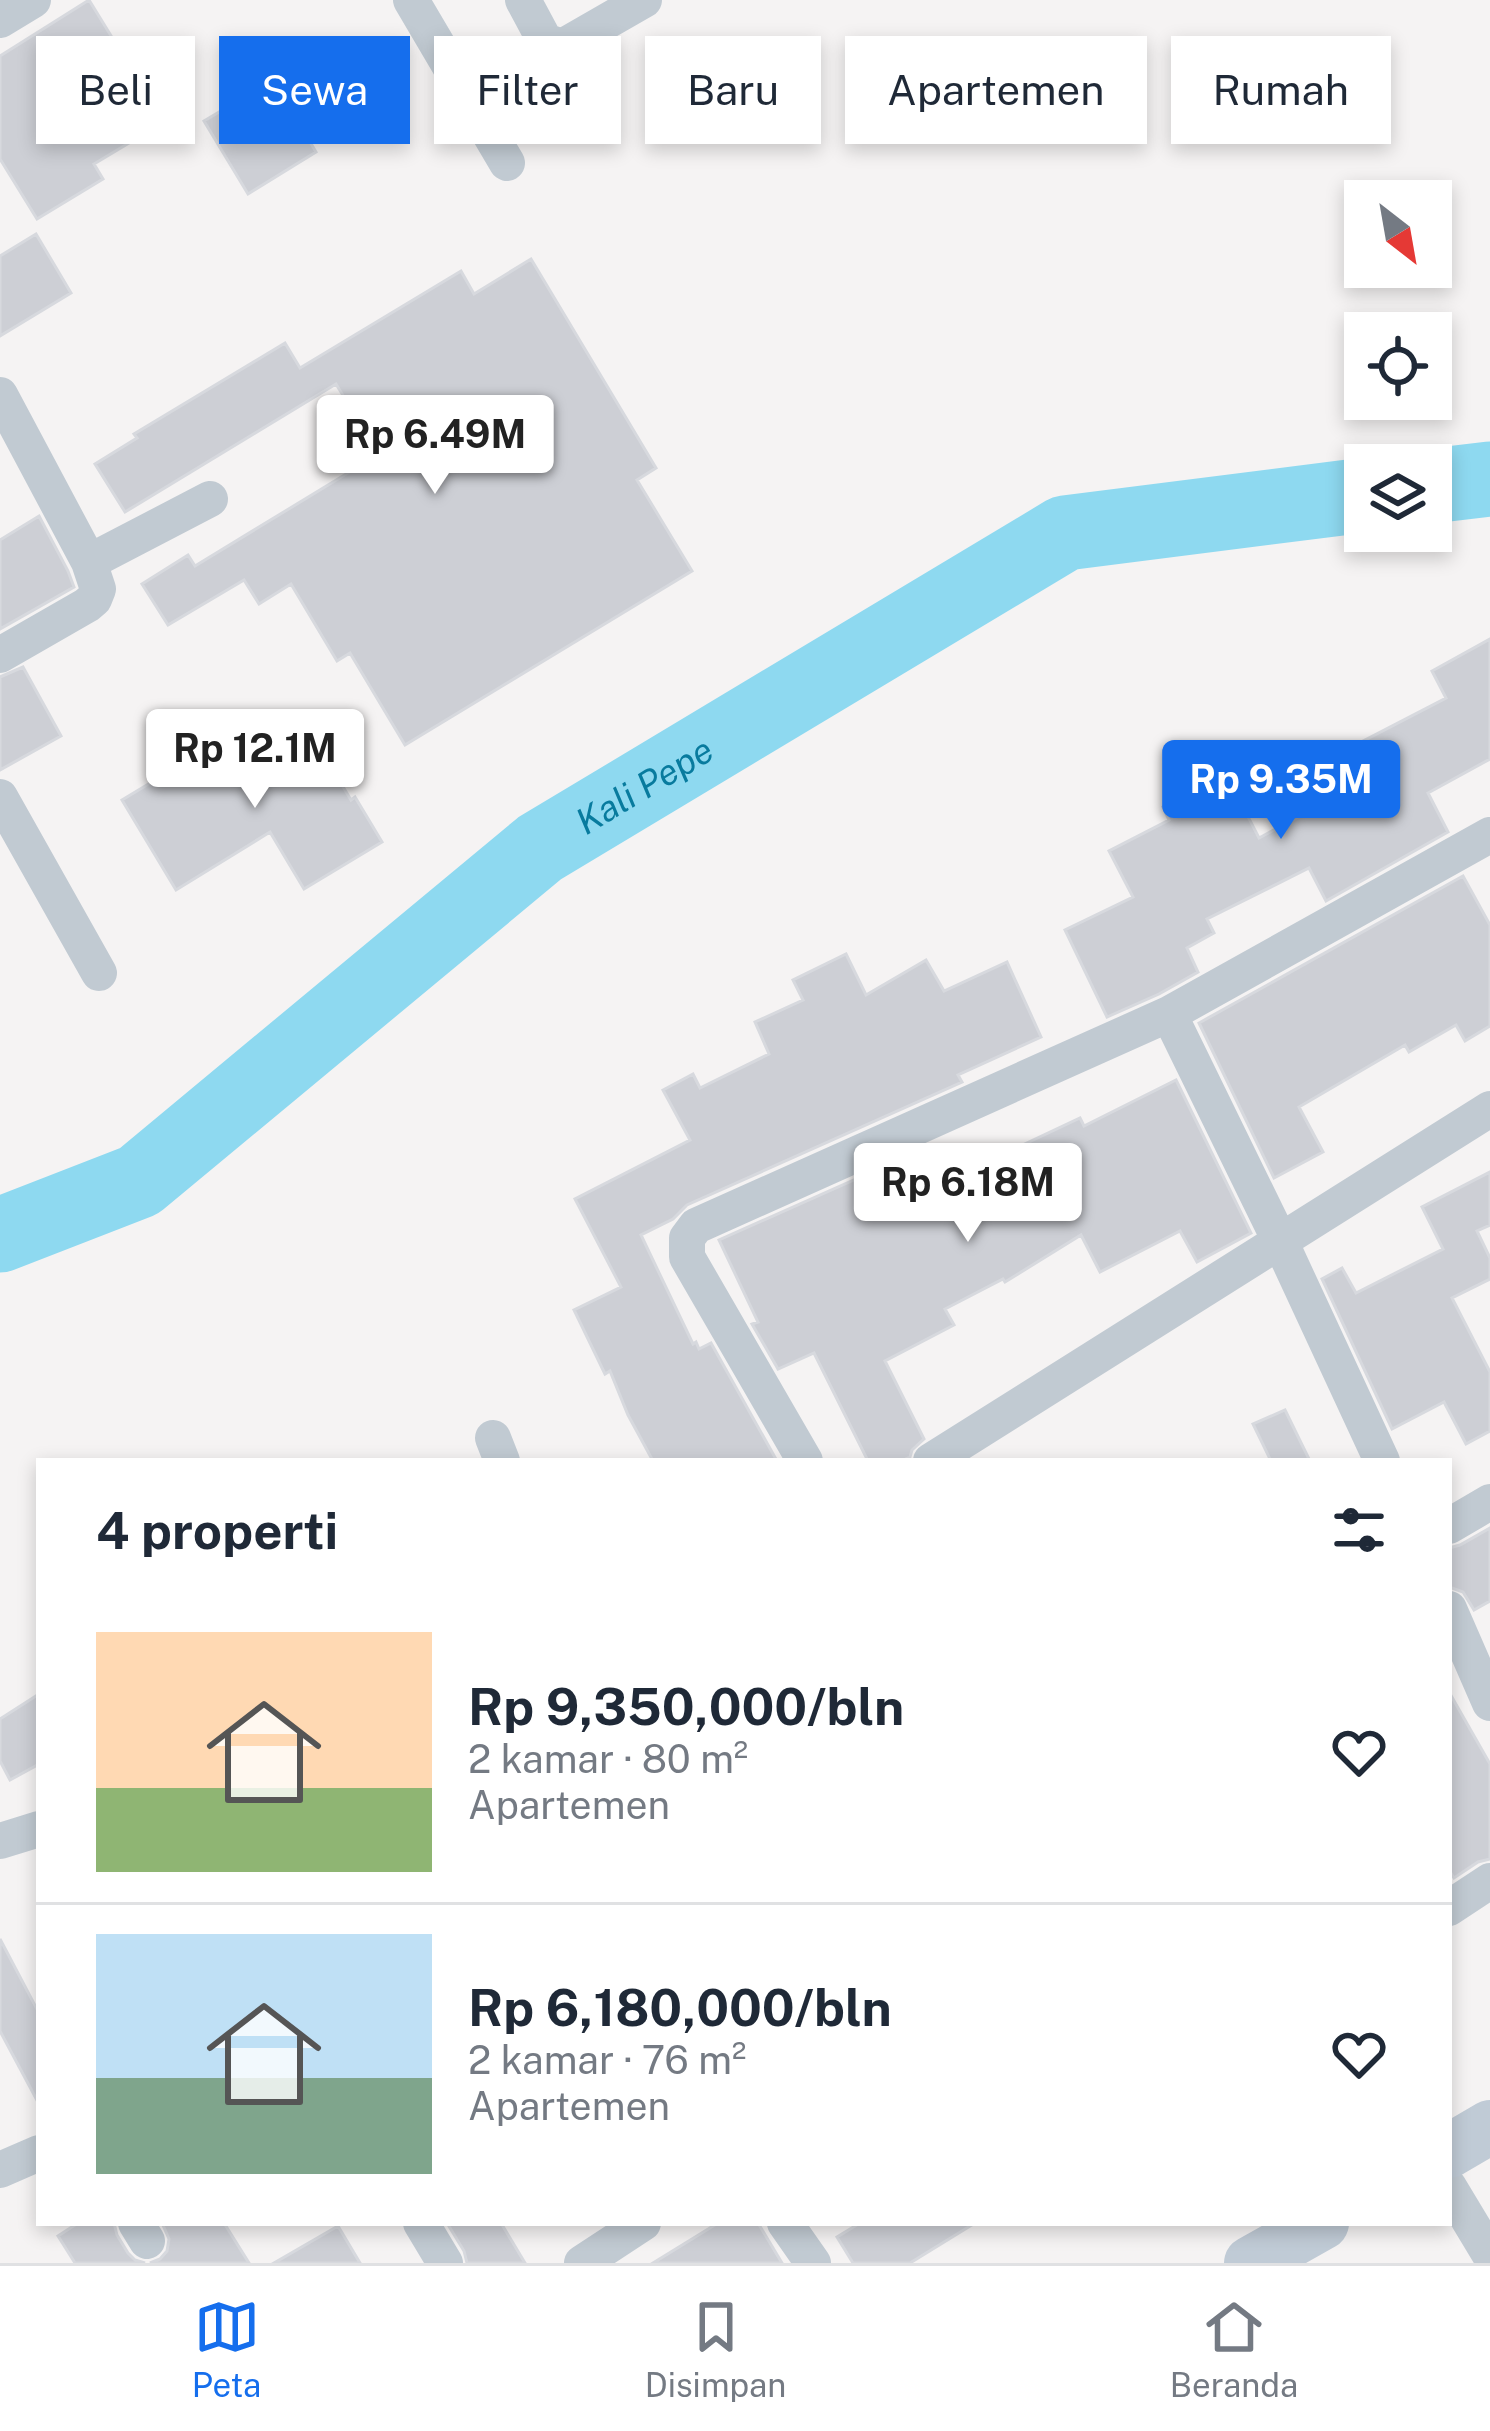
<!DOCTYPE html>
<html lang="id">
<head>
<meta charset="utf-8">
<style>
	body { margin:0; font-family:"Public Sans",sans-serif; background:#f6f6f7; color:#1f2937; height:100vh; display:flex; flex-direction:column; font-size:45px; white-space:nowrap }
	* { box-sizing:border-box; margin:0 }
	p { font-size:39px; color:#747a83 }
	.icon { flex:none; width:66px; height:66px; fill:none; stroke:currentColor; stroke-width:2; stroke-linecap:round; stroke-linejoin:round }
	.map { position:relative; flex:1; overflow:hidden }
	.side { position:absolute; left:36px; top:1458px; width:1416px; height:768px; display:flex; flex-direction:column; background:#fff; border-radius:0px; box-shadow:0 6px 18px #0003 }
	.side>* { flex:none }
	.guide { position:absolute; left:36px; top:36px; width:1419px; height:108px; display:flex; gap:24px }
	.needle { width:78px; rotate:149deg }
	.buttons { position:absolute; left:1344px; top:180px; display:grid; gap:24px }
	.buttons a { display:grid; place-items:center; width:108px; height:108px; border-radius:0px; background:#fff; box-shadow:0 6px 18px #0003; font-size:60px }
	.price { position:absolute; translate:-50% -102px; padding:0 27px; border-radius:12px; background:#fff; color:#222; font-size:39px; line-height:78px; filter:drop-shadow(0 3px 6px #0008) }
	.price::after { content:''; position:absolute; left:50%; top:72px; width:36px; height:27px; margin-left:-18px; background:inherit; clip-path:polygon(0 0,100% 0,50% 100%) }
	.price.selected { background:#156eed; color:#fff }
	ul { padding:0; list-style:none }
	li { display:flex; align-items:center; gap:36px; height:300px; padding:0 60px }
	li+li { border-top:3px solid #e0e1e3 }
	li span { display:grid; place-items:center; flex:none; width:336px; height:240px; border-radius:0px; color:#555 }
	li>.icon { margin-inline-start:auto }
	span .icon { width:144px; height:144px; fill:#fffc; stroke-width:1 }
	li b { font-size:51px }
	h2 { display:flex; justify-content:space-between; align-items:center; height:144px; padding:0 60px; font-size:51px }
	.pill { padding:0 42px; border-radius:0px; background:#fff; box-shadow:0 6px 18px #0003; font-size:42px; line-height:108px }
	.pill.selected { background:#156eed; color:#fff }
	.menu { display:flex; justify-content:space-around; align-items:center; height:168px; border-top:3px solid #e0e1e3; background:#fff; font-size:33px; color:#747a83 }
	.menu a { display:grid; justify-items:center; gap:6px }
	.menu .selected { color:#156eed }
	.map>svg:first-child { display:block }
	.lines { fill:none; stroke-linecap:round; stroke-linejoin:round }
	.river { stroke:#8ed9f0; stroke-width:75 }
	.building { fill:#cdcfd5; stroke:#d7d9de; stroke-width:3 }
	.street { stroke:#c1cad2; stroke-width:36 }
	.secondary { stroke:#c0cbd6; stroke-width:54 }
	.labels { text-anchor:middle; stroke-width:10; stroke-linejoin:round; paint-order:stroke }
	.water-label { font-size:36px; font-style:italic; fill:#087b9e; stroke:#fff }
</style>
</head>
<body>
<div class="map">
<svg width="1490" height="2263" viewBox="0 0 1490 2263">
	<rect width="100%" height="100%" fill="#f5f3f3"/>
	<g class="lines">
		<g class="river">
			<path d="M 1431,486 L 1490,479"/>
			<path id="s1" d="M 0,1235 L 139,1181 L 540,848 L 1065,533 L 1365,495"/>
		</g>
	</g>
	<path class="building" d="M 89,0 L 164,122 L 94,164 L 103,179 L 37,219 L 0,159 L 0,56 Z
		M 273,80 L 316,152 L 248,194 L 204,121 Z
		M 36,234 L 71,293 L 0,336 L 0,256 Z
		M 531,259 L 656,468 L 637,480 L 692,571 L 405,745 L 350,653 L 337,661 L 291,584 L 259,604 L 244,580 L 168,625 L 142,584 L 188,555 L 195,566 L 379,454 L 336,384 L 125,512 L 95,464 L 137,438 L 134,434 L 285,343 L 300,368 L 461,271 L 474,294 Z
		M 39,516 L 68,571 L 74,587 L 0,629 L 0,540 Z
		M 1490,639 L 1490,759 L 1428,793 L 1448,832 L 1326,901 L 1309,868 L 1207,919 L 1214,933 L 1187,948 L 1198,972 L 1159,994 L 1107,1017 L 1065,930 L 1133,897 L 1109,851 L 1169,820 L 1163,807 L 1226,774 L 1259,838 L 1361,783 L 1344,751 L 1446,698 L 1432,671 Z
		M 23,667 L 61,736 L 0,770 L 0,677 Z
		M 301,717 L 351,800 L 355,797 L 382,842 L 304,889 L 270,832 L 176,890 L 122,800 L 190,759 L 201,778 Z
		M 1463,876 L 1490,925 L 1490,1026 L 1465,1041 L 1456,1025 L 1409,1052 L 1405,1045 L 1299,1107 L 1323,1152 L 1274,1178 L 1199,1023 Z
		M 846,954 L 866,995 L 926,960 L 944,991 L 1007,962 L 1041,1037 L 958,1075 L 962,1082 L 687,1205 L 673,1219 L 641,1235 L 693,1344 L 696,1342 L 699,1349 L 711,1343 L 777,1461 L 653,1461 L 628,1415 L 610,1371 L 605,1374 L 574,1310 L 621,1287 L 575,1199 L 690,1140 L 663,1090 L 693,1074 L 700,1088 L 769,1054 L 755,1022 L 803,1000 L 793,980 Z
		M 1176,1080 L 1251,1233 L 1197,1262 L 1180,1231 L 1100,1272 L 1081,1235 L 1005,1282 L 1003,1279 L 945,1309 L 954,1325 L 885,1361 L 924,1439 L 912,1450 L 910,1457 L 901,1461 L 868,1461 L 814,1353 L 778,1369 L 752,1324 L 758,1322 L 719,1240 L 928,1147 L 947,1187 L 1016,1153 L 1014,1149 L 1080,1118 L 1084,1126 Z
		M 1490,1172 L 1490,1225 L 1477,1231 L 1490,1258 L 1490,1279 L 1452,1298 L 1490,1372 L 1490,1431 L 1466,1444 L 1444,1402 L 1392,1429 L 1322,1279 L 1342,1268 L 1356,1293 L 1443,1249 L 1422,1207 Z
		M 1285,1410 L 1310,1461 L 1271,1461 L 1253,1424 Z
		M 1490,1528 L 1490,1601 L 1474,1610 L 1463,1592 L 1449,1587 L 1449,1548 L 1460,1545 Z
		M 1449,1692 L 1490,1764 L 1490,1859 L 1478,1862 L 1454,1878 L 1449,1870 Z
		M 39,1694 L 39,1764 L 10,1780 L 0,1761 L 0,1719 Z
		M 0,1939 L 39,2013 L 39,2104 L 0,2031 Z
		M 78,2223 L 114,2223 L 117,2235 L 128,2253 L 135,2260 L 145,2263 L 75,2263 L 58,2236 Z
		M 162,2223 L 224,2223 L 249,2263 L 150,2263 L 160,2259 L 167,2251 L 169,2239 Z
		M 447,2223 L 501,2223 L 525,2263 L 467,2263 L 464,2251 Z
		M 718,2223 L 758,2223 L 782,2263 L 653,2263 Z
		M 860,2223 L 975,2223 L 910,2263 L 853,2263 L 837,2237 Z
		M 338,2226 L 360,2263 L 274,2263 Z"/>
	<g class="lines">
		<path class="street" d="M 411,0 L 507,163
			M 523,0 L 545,41 L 562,47 L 644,0
			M 0,20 L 33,0
			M 0,395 L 89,562 L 98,589 L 94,599 L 87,605 L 0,655
			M 89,562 L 210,499
			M 0,797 L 99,973
			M 1169,1014 L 1280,1241 L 1382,1461
			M 493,1438 L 502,1461
			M 805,1461 L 687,1257 L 687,1238 L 696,1226 L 1169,1014 L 1490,835
			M 931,1461 L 1490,1109
			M 1449,1526 L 1490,1502
			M 1449,1609 L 1490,1703
			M 0,1841 L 39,1829
			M 1449,1908 L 1490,1881
			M 0,2170 L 39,2153
			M 1449,2187 L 1490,2255
			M 136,2223 L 147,2241
			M 421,2223 L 445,2263
			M 785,2223 L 813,2263
			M 582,2263 L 643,2223"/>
		<path class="secondary" d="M 1449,2151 L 1490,2127
			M 1251,2263 L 1322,2223"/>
	</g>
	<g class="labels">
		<g class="water-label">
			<text dy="13" stroke="none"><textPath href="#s1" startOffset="792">Kali Pepe</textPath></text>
		</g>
	</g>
</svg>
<div class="buttons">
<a><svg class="needle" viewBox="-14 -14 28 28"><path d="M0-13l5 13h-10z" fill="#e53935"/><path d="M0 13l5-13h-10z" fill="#747a83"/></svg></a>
<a><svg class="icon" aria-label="locate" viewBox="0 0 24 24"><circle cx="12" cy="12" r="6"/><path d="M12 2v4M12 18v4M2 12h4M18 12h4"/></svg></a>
<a><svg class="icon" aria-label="layers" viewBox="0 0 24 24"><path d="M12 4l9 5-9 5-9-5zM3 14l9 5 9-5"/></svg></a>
</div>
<b class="price" style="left:435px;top:497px">Rp 6.49M</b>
<b class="price" style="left:255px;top:811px">Rp 12.1M</b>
<b class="price selected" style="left:1281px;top:842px">Rp 9.35M</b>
<b class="price" style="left:968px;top:1245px">Rp 6.18M</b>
<div class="guide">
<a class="pill">Beli</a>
<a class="pill selected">Sewa</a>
<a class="pill">Filter</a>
<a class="pill">Baru</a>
<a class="pill">Apartemen</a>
<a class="pill">Rumah</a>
</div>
<section class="side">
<h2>4 properti<svg class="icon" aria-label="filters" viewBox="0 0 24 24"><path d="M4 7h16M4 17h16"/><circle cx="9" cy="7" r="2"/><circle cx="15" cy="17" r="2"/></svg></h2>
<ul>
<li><span style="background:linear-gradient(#ffd9b3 65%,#8fb573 0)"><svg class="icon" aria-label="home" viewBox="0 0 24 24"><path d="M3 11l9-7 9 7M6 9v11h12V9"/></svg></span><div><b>Rp 9,350,000/bln</b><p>2 kamar · 80 m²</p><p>Apartemen</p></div><svg class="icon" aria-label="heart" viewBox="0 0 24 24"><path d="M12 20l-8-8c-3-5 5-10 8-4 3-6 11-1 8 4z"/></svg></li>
<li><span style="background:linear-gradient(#bfe0f5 60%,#7fa58c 0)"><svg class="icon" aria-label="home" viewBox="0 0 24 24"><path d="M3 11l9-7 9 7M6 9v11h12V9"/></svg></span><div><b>Rp 6,180,000/bln</b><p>2 kamar · 76 m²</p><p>Apartemen</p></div><svg class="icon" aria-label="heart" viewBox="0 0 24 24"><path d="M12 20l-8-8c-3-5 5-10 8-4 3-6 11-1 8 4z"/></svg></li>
</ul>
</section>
</div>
<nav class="menu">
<a class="selected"><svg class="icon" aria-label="map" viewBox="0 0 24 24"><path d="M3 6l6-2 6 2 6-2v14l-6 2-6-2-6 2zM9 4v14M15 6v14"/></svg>Peta</a>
<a><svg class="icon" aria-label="saved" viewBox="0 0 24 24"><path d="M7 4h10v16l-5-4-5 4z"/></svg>Disimpan</a>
<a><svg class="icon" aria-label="home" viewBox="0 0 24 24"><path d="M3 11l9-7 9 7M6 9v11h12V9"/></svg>Beranda</a>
</nav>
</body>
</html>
